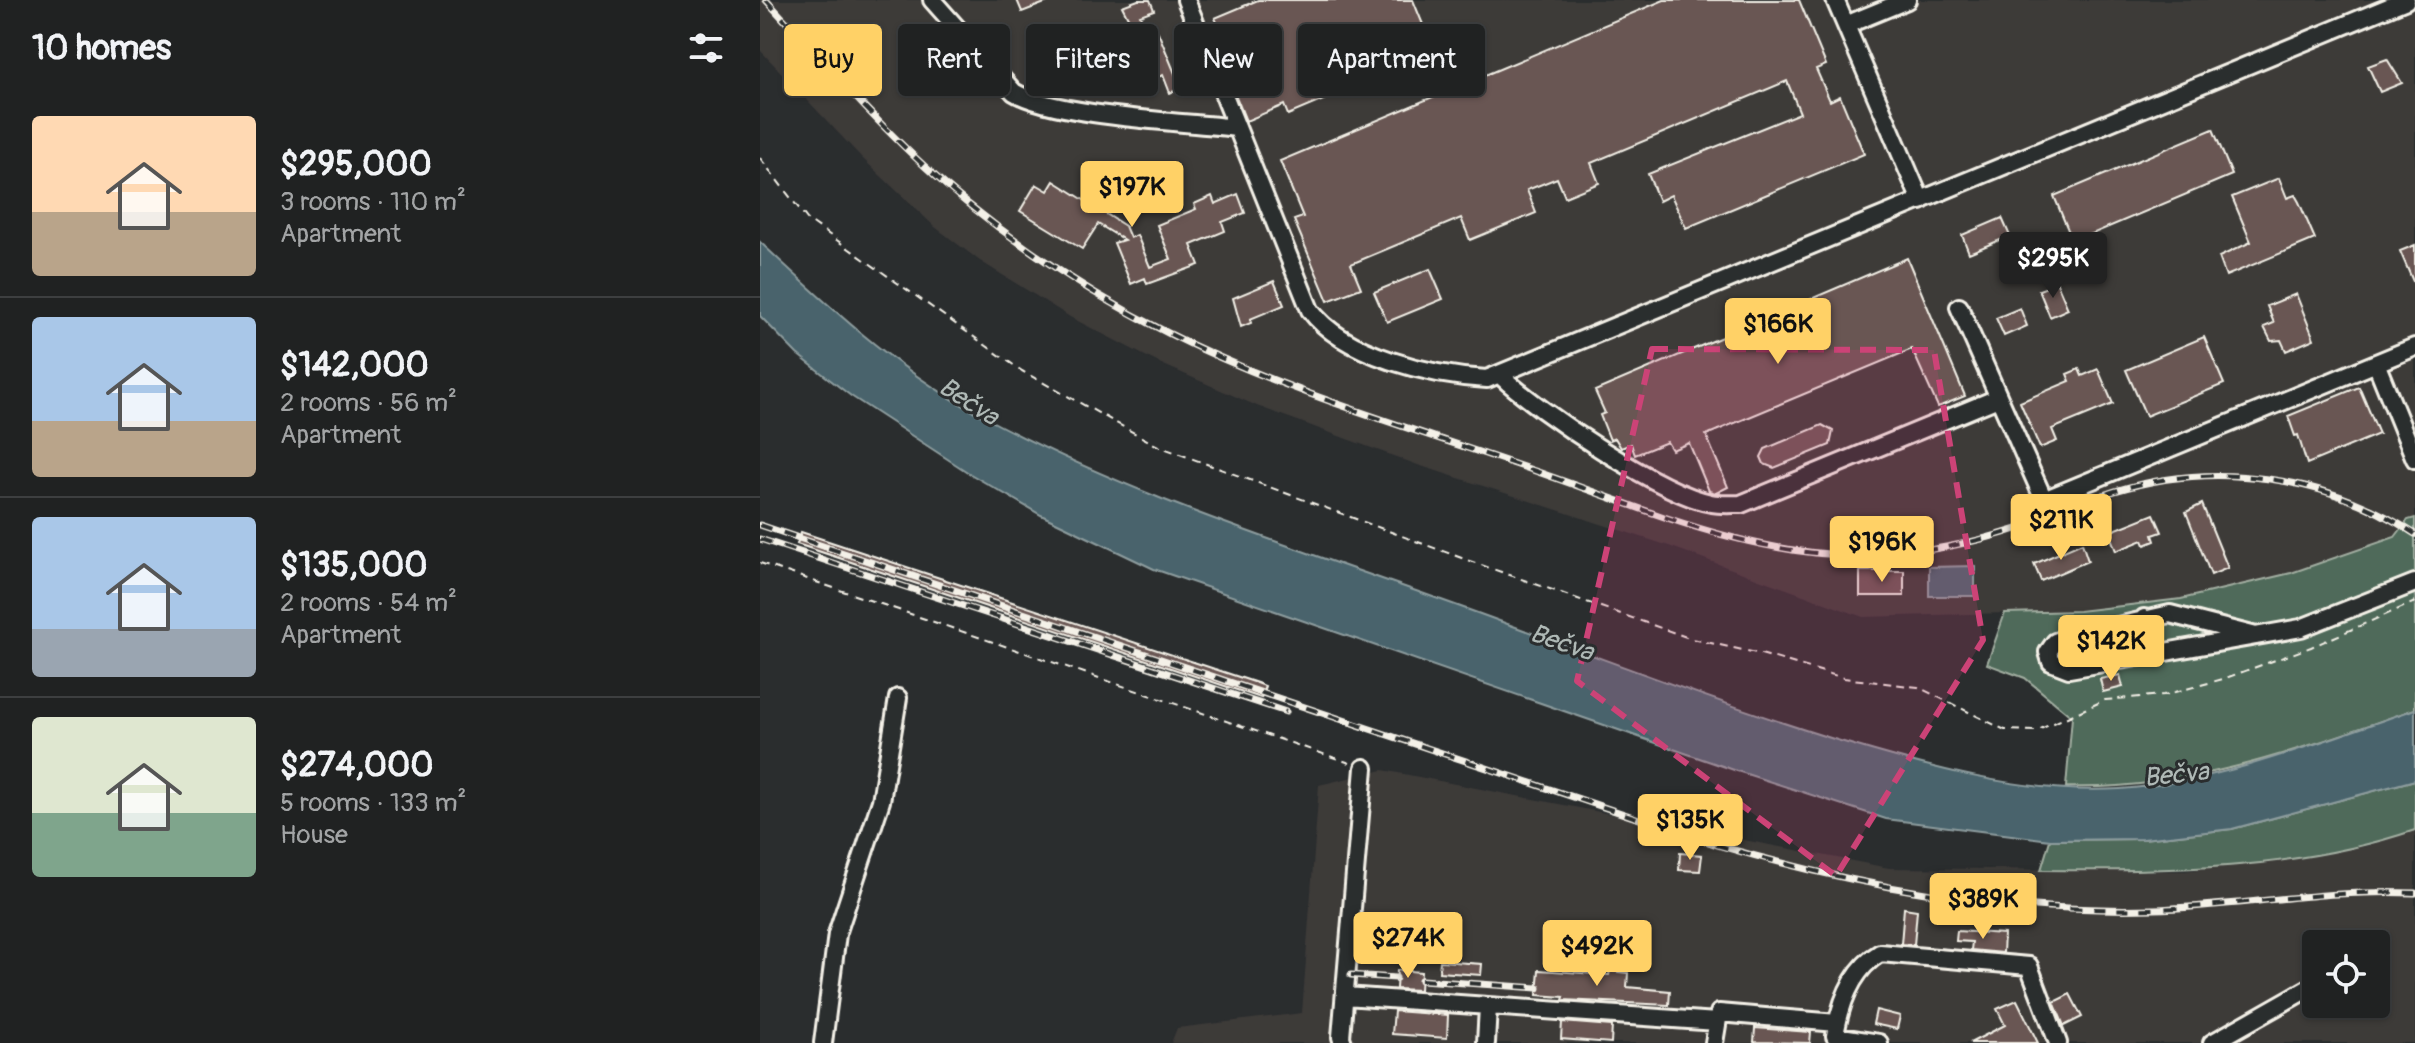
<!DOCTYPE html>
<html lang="en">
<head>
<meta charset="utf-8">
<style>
	body { margin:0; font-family:Pangolin,sans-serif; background:#2d2f2f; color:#f1f3f6; height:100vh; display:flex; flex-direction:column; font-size:30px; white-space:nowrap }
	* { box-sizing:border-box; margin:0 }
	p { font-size:26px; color:#a2a4a5 }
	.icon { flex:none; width:44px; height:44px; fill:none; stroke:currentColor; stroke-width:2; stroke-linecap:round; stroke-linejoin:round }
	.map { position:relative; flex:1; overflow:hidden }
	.panel { display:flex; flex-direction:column; background:#202222; width:760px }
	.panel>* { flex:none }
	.guide { position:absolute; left:24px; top:24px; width:760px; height:72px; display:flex; gap:16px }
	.tools { position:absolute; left:1542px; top:930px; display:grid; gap:16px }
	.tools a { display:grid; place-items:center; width:88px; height:88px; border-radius:8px; background:#202222; box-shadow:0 2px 6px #0004,0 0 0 2px #3d3f40; font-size:40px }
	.price { position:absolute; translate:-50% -68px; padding:0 18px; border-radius:8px; background:#ffd166; color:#111; font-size:26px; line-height:52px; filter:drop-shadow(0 2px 4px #0008) }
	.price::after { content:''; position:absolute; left:50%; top:48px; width:24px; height:18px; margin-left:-12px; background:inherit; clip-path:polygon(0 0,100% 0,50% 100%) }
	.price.on { background:#222; color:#fff }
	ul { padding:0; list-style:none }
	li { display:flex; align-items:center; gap:24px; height:200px; padding:0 32px }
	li+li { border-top:2px solid #3d3f40 }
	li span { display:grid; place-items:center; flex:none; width:224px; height:160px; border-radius:8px; color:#555 }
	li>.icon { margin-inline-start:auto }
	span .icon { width:96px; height:96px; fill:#fffc; stroke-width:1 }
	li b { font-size:34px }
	h2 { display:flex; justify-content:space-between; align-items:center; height:96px; padding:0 32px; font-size:34px }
	.pill { padding:0 28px; border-radius:8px; background:#202222; box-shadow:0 2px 6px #0004,0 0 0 2px #3d3f40; font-size:28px; line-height:72px }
	.pill.on { background:#ffd166; color:#111 }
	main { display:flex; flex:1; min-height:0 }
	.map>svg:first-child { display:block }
	.built { fill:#3d3a39; fill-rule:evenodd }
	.green { fill:#4f6a5a; stroke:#a2aea1; stroke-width:2 }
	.water { fill:#48646c; stroke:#8d9c9e; stroke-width:2 }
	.building { fill:#695753; stroke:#f4f1e8; stroke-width:2 }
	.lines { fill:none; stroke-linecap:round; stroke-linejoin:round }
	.minor-casing { stroke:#f4f1e8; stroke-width:22 }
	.path { stroke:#f4f1e8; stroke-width:2; stroke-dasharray:8 6; stroke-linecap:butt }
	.minor { stroke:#2a2d2e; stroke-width:16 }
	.rail-casing { stroke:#f4f1e8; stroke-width:7 }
	.rail { stroke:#2a2d2e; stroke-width:4; stroke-dasharray:12; stroke-linecap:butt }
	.marked { fill:#cc4377; fill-opacity:0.2; stroke:#cc4377; stroke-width:6; stroke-dasharray:16 10; stroke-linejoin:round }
	.labels { text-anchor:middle; stroke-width:6; stroke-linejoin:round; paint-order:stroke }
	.water-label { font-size:26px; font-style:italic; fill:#afb9b6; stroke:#2a2d2e }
</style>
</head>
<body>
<main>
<section class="panel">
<h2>10 homes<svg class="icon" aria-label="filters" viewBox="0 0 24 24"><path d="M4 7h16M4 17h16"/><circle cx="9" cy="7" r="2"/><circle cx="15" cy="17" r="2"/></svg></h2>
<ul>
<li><span style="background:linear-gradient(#ffd9b3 60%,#b9a48a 0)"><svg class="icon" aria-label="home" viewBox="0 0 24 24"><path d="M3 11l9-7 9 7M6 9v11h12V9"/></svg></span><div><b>$295,000</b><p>3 rooms · 110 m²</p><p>Apartment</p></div></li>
<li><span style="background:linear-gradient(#a9c7e8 65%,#b9a48a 0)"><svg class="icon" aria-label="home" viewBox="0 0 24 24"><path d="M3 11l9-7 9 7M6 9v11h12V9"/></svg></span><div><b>$142,000</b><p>2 rooms · 56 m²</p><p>Apartment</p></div></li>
<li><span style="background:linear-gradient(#a9c7e8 70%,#9aa5b1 0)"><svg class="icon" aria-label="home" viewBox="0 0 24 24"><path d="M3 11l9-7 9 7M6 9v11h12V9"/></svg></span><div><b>$135,000</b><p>2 rooms · 54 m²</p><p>Apartment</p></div></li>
<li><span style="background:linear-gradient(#dfe7d0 60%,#7fa58c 0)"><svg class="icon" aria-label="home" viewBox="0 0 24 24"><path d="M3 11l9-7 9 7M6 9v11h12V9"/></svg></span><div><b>$274,000</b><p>5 rooms · 133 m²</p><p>House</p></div></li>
</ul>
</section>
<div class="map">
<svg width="1655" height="1043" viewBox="0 0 1655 1043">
	<rect width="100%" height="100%" fill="#2a2d2e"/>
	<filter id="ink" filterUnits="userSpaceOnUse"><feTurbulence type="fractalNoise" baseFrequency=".0125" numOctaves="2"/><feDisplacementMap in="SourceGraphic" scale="16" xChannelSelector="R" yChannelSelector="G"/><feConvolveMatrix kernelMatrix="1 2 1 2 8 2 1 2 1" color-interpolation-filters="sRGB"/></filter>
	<g filter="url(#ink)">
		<path class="built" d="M 0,0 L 1655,0 L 1655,518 L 1648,521 L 1635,537 L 1531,573 L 1421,599 L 1319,611 L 1103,617 L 909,546 L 658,465 L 497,406 L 397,362 L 310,317 L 220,261 L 175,227 L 102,158 L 0,50 Z
			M 623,770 L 1129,868 L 1425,871 L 1607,846 L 1655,830 L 1655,1043 L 411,1043 L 417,1028 L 542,1013 L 559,785 ZM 1556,944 L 1616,944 L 1616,1004 L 1556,1004 Z"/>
		<path class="green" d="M 1655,518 L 1655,709 C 1541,749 1429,791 1306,787 L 1312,717 L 1265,678 L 1227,664 L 1245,613 L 1319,611 L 1421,599 L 1531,573 L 1635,537 L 1648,520 Z
			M 1655,780 L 1655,830 C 1536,871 1406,871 1281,870 L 1290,840 L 1383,839 L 1472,829 Z"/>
		<path class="water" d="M 0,242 C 65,303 132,366 211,410 C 370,498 542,549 712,611 C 833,655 954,702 1077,740 C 1167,767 1265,795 1360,789 C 1461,782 1560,742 1655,709 L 1655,780 L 1472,829 L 1383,839 L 1290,840 L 1126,819 L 974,770 L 394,569 L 281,515 L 212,475 L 91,396 L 37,354 L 0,316 Z
			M 1215,566 L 1215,596 L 1169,596 L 1169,567 Z"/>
		<path class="building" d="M 257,0 L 290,0 L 290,1 L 262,12 Z
			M 378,0 L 390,0 L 394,10 L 380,15 L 388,36 L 398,32 L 421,88 L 410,93 L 403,75 L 398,77 L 396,72 L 379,80 L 365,45 L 379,39 L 362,6 Z
			M 498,0 L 653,0 L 677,59 L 608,86 L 601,84 L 528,115 L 524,105 L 486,121 L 463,64 L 474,60 L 455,18 Z
			M 904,0 L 1039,0 L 1066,65 L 1056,69 L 1070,101 L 1080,96 L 1104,154 L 926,228 L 911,195 L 899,201 L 888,174 L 1040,113 L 1027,81 L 831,163 L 839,183 L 805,197 L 797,178 L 767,190 L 776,213 L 710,240 L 701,218 L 591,264 L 601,288 L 568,301 L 534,220 L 543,217 L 520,161 Z
			M 1627,59 L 1642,83 L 1620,92 L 1608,66 Z
			M 1453,129 L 1472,175 L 1313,242 L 1294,196 Z
			M 1519,178 L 1527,198 L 1535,195 L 1539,202 L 1555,239 L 1466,276 L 1459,257 L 1491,242 L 1472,197 Z
			M 294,181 L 365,226 L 370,238 L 377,235 L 390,267 L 411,259 L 397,225 L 436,209 L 434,204 L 452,196 L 455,204 L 478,194 L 485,213 L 462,222 L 465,231 L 431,245 L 439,265 L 387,284 L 385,278 L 371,284 L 354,243 L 364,240 L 338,224 L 322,249 L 260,211 L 276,184 L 288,191 Z
			M 1242,218 L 1250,236 L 1209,253 L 1202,235 Z
			M 1655,245 L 1655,286 L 1640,251 Z
			M 1147,258 L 1205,396 L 1178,407 L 1152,349 L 946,435 L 968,487 L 956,493 L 949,491 L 929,443 L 912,450 L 907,442 L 875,455 L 871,444 L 861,448 L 855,438 L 850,440 L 840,415 L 845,413 L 835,391 Z
			M 670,269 L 683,299 L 627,322 L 614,292 Z
			M 514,281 L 524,305 L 490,319 L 491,323 L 481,327 L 473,298 Z
			M 1297,283 L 1308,309 L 1290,317 L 1279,290 Z
			M 1536,294 L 1554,339 L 1526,351 L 1521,340 L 1511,341 L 1504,327 L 1514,323 L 1507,306 Z
			M 1260,308 L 1267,326 L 1244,336 L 1236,318 Z
			M 1444,337 L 1464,384 L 1386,416 L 1366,370 Z
			M 1319,369 L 1322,376 L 1338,369 L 1353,404 L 1292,429 L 1297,441 L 1280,448 L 1260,402 L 1310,381 L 1307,374 Z
			M 1599,387 L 1619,434 L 1547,464 L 1538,435 L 1535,436 L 1528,416 Z
			M 1062,425 L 1073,431 L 1070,445 L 1014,468 L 1004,464 L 1001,457 L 1005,449 Z
			M 1442,504 L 1468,568 L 1451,575 L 1426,512 Z
			M 1394,514 L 1402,532 L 1393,535 L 1395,541 L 1385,545 L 1383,540 L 1356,551 L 1349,532 Z
			M 41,532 L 497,683 L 505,686 L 501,698 L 37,544 Z
			M 1322,543 L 1328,561 L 1281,581 L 1274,564 Z
			M 1100,571 L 1144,571 L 1144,596 L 1100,596 Z
			M 1360,675 L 1363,687 L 1343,692 L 1340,679 Z
			M 920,853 L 942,855 L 940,871 L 919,870 Z
			M 1144,908 L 1157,910 L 1154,945 L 1141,944 Z
			M 1197,931 L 1244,934 L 1243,953 L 1211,950 L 1212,942 L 1196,941 Z
			M 680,961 L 722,964 L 721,975 L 679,972 Z
			M 637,970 L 661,972 L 660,990 L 636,989 Z
			M 779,970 L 849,975 L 850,971 L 868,973 L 867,987 L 910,991 L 909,1005 L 803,1000 L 804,997 L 777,995 Z
			M 1310,994 L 1322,1017 L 1304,1026 L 1294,1002 Z
			M 1257,1000 L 1278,1043 L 1210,1043 L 1245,1025 L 1237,1009 Z
			M 1116,1010 L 1140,1016 L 1137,1029 L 1113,1024 Z
			M 634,1011 L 688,1015 L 687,1038 L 632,1034 Z
			M 802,1022 L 852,1026 L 851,1043 L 801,1039 Z
			M 995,1028 L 1051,1032 L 1050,1043 L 994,1042 Z"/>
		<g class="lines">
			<g class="minor-casing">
				<path id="minor" d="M 172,0 L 254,92 C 294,116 426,122 477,128
					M 426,0 L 550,310 C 584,356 672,376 727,379 L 1646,0
					M 1075,0 L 1161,201
					M 1086,25 L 1147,0
					M 1199,307 L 1284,500 L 1655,347
					M 1616,363 L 1655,459
					M 741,376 C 779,412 901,494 951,503 C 961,505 971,504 981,504 L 1238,398
					M 1384,618 L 1391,655
					M 1496,636 L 1410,614 L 1306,638 L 1295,642 L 1288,652 L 1291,662 L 1309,669 L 1541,628 L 1655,583
					M 585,996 L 957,1022
					M 63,1043 L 77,934 L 121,801 L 138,698
					M 583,1043 L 581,1037 L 604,768
					M 726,1043 L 728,1007
					M 954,1043 L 959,1013 L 1077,1023
					M 1119,1043 L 1075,1036 C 1080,1004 1091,970 1120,953 L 1269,966 L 1298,1043
					M 1452,1043 L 1556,984"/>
			</g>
			<path class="path" d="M 0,158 L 47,219 L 262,371 L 398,446 L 707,560 L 932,639 L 1001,654 L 1084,678 L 1158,687 L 1245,730 L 1276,731 L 1345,700 L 1404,695 L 1463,679 L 1551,647 L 1655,602
				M 0,563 L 590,763"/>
			<use href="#minor" class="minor"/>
			<g class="rail-casing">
				<path id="rail" d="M 6,0 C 71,70 133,143 207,203 C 269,253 336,297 408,333 C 525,392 654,429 778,472 C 888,510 998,560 1116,555 C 1165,553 1214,543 1260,528 C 1292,517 1323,501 1355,491 C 1455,460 1568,476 1655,534
					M 0,525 L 957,845 C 1100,887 1244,913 1394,909 C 1481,906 1568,889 1655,893
					M 0,539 L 526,712
					M 591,975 L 636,978
					M 661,980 L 778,988"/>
			</g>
			<use href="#rail" class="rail"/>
		</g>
	</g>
	<path class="marked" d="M 892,349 L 1174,350 L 1223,640 L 1076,876 L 817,681 Z"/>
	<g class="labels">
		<g class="water-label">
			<text transform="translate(209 401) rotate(33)" y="9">Bečva</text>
			<text transform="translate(802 642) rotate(19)" y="9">Bečva</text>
			<text transform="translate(1416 774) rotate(-6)" y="9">Bečva</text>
		</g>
	</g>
</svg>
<div class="tools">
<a><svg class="icon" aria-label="locate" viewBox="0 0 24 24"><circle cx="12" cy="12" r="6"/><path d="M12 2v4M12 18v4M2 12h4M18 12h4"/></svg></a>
</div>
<b class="price" style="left:372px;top:229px">$197K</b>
<b class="price on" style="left:1293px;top:300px">$295K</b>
<b class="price" style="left:1018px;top:366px">$166K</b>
<b class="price" style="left:1301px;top:562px">$211K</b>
<b class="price" style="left:1122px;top:584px">$196K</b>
<b class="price" style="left:1351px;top:683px">$142K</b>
<b class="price" style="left:930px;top:862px">$135K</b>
<b class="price" style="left:1223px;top:941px">$389K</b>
<b class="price" style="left:648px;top:980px">$274K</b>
<b class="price" style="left:837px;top:988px">$492K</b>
<div class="guide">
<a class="pill on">Buy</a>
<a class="pill">Rent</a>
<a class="pill">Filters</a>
<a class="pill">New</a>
<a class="pill">Apartment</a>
</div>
</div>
</main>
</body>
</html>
